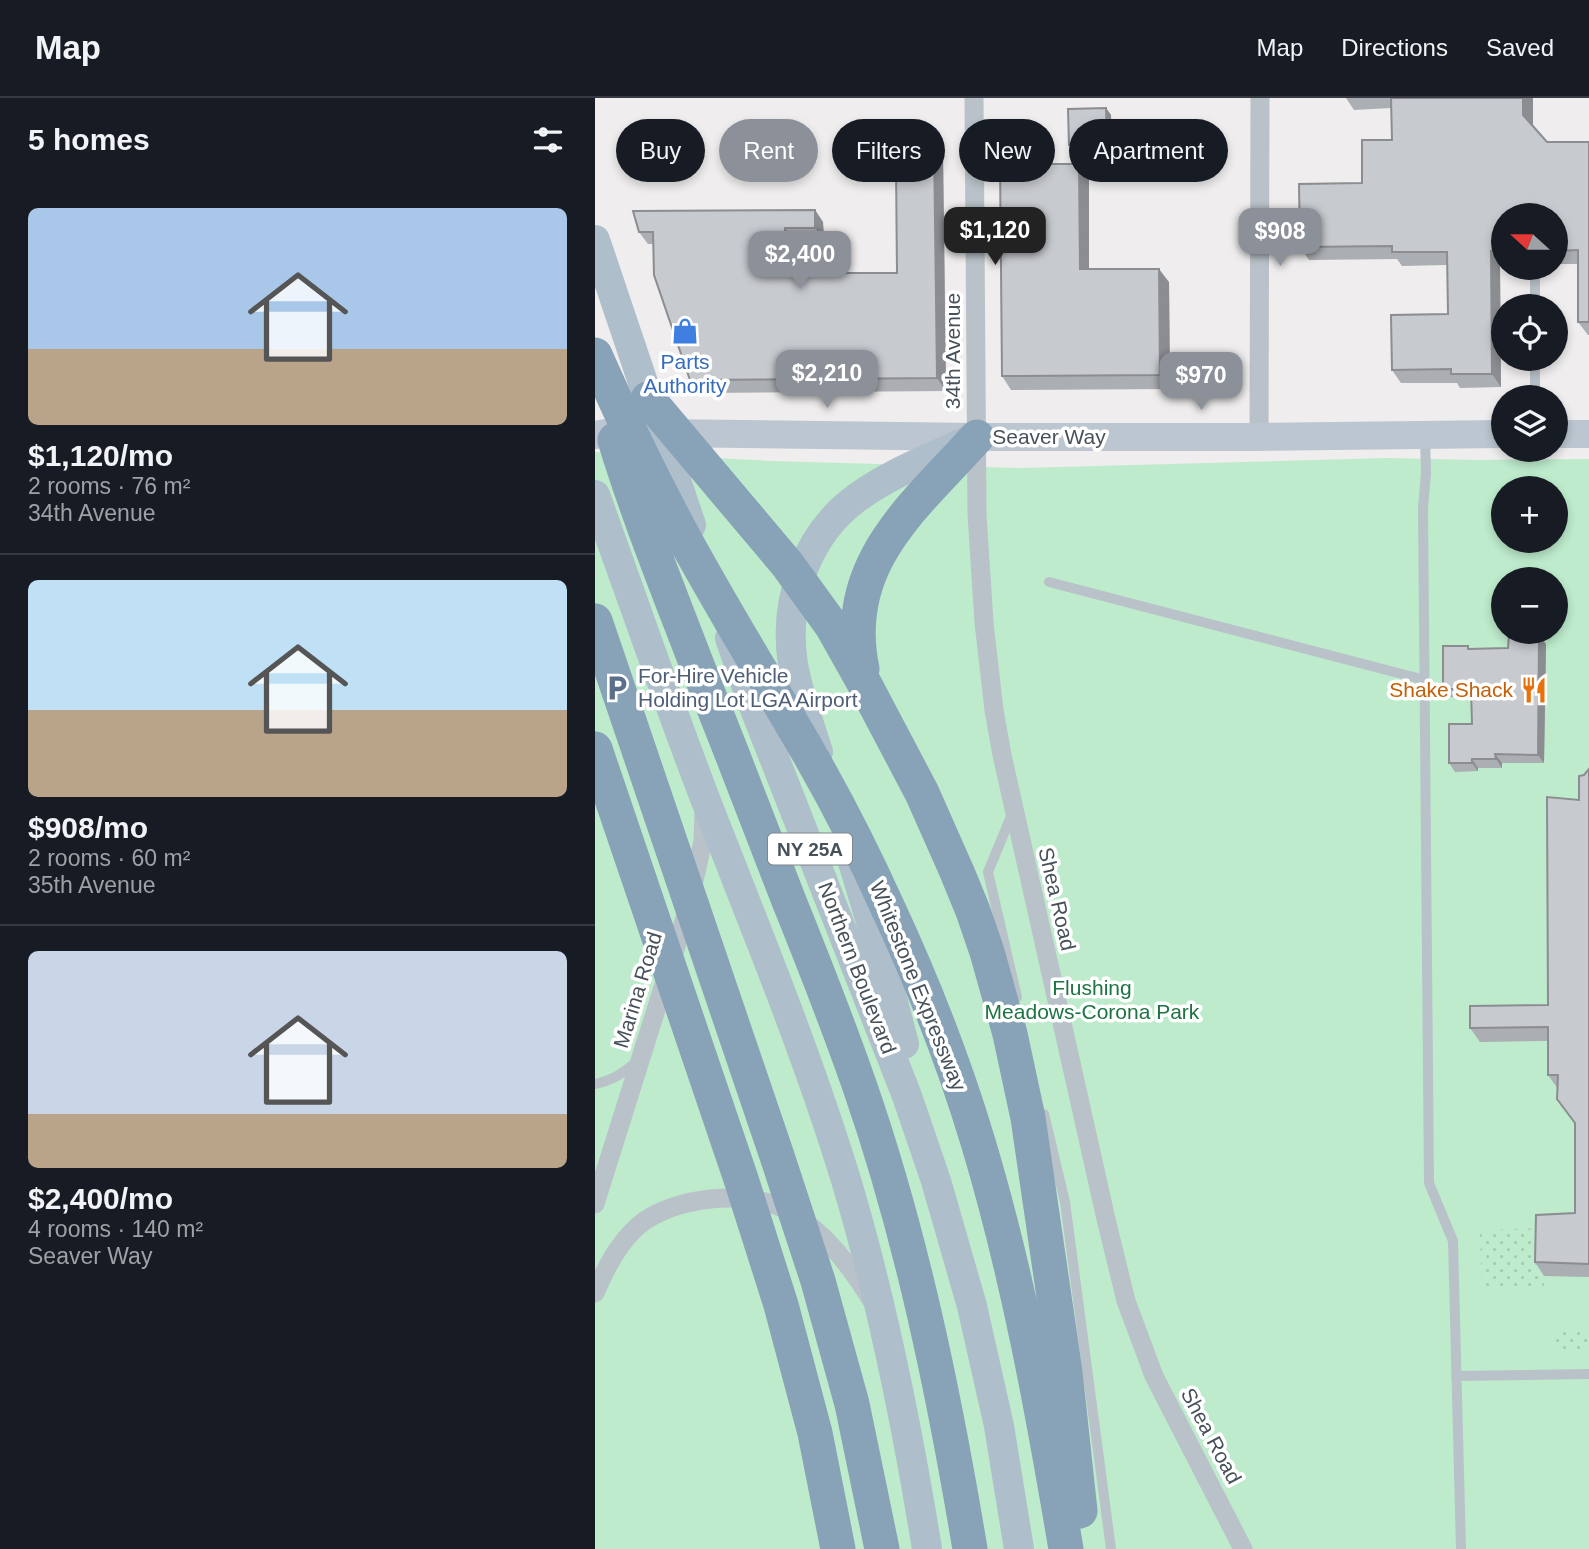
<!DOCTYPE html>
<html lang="en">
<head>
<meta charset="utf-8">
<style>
	body { margin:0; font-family:Arial,sans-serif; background:#242831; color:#f1f3f6; height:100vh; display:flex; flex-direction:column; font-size:26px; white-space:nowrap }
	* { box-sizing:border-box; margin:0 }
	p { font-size:23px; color:#9ea1a6 }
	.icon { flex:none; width:38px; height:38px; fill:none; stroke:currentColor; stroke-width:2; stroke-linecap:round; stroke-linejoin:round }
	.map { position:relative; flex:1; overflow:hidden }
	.drawer { display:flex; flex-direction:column; background:#171b24; width:595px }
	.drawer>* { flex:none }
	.hud { position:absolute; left:21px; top:21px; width:665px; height:63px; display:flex; gap:14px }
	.needle { width:46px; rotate:291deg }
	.buttons { position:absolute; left:896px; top:105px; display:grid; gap:14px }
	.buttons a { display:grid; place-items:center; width:77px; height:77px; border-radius:50%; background:#171b24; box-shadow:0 4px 10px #0003; font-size:35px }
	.price { position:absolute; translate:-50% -60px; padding:0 16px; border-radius:14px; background:#8c9099; color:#fff; font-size:23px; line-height:46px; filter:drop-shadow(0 2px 4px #0008) }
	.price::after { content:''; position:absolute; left:50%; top:42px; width:21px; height:16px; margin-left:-10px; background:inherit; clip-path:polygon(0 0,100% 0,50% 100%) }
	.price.selected { background:#222; color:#fff }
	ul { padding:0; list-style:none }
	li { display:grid; align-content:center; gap:14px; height:371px; padding:0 28px }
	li+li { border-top:2px solid #363941 }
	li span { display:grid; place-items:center; height:217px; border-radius:10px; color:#555 }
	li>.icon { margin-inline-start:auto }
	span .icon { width:126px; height:126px; fill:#fffc; stroke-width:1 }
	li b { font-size:30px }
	h2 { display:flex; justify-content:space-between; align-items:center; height:84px; padding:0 28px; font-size:30px }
	.chip { padding:0 24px; border-radius:32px; background:#171b24; box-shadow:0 4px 10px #0003; font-size:24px; line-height:63px }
	.chip.selected { background:#8c9099; color:#fff }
	header { display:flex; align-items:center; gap:42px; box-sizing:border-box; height:98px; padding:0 35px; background:#171b24; border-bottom:2px solid #363941 }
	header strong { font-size:33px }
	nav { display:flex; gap:38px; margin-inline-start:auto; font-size:24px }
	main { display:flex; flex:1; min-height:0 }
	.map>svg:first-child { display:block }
	.park { fill:#beebcc; fill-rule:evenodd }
	.garden { fill:url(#garden-dots) }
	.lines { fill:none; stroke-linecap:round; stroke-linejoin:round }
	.lane { stroke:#b9c2c9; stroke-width:10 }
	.street { stroke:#b9c2c9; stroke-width:19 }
	.secondary { stroke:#bcc6d0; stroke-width:28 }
	.primary { stroke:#aebeca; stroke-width:30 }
	.highway { stroke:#88a2b8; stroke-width:35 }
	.wall { fill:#abaeb2 }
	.shaded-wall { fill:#8b8d91 }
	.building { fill:#c7cacf; stroke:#8b8d91; stroke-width:2 }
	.labels { text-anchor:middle; stroke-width:7; stroke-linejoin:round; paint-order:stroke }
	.shield { fill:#fff; stroke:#7e858b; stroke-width:2 }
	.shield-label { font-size:19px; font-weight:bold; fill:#475159 }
	.street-label { font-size:21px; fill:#475159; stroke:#fff }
	.shop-label { font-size:21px; fill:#366cbe; stroke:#fff }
	.service-label { font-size:21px; fill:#4e5e75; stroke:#fff; text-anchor:start }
	.food-label { font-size:21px; fill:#c56008; stroke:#fff; text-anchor:end }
	.park-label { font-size:21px; fill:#1d7443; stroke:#fff }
</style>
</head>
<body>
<header>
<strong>Map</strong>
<nav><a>Map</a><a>Directions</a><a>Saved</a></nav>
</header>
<main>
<section class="drawer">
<h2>5 homes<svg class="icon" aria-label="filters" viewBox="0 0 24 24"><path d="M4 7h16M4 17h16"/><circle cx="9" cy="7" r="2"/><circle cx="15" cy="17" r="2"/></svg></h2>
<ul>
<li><span style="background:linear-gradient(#a9c7e8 65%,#b9a48a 0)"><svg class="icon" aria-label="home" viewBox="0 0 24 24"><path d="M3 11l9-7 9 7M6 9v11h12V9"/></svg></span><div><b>$1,120/mo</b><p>2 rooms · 76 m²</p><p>34th Avenue</p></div></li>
<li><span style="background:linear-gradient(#bfe0f5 60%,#b9a48a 0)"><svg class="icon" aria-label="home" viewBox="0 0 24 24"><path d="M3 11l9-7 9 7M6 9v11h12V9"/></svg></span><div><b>$908/mo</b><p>2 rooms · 60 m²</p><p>35th Avenue</p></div></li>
<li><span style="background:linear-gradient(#c9d6e8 75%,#b9a48a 0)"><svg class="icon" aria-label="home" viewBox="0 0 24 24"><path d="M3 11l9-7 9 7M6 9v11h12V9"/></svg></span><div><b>$2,400/mo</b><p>4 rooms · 140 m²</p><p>Seaver Way</p></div></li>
</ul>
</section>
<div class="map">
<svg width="994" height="1451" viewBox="0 0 994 1451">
	<defs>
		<pattern id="garden-dots" width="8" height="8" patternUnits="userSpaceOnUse" patternTransform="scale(1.75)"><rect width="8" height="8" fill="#beebcc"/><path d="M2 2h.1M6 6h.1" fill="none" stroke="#a5cbb1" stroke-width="1.8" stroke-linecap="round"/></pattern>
	</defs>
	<rect width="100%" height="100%" fill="#efeded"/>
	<path class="park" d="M 0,354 L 178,363 L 427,370 L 793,360 L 882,362 L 994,361 L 994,1451 L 0,1451 ZM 908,390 L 961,390 L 961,443 L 908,443 ZM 908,481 L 961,481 L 961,534 L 908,534 Z"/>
	<path class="garden" d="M 951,1130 L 949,1189 L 887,1190 L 885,1132 Z
		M 962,1234 L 994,1234 L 994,1251 L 960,1252 Z"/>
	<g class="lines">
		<path class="lane" d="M 940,180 L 940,208
			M 940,299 L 940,261
			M 830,340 L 831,375 L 828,410 L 834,1085 L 858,1143 L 866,1451
			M 454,484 L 830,582
			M 417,716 L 393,774 L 422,899
			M 0,986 C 16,983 28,976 40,965
			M 449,1016 L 470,1104 L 516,1451
			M 861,1278 L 994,1276"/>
		<path class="street" d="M 379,0 L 382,416 L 389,525 L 399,612 L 407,657 L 511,1121 L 531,1203 L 559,1278 L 648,1451
			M 664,339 L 665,0
			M 0,1106 L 93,810 L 108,743 L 109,713
			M 0,1195 C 11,1170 22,1147 43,1128 C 78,1098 156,1090 195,1114 C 230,1134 256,1169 277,1203"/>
		<path class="secondary" d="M 961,336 L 994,336
			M 0,337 L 11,335 L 63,335 L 382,339 L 664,339 L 908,336"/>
		<path class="primary" d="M 0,142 L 96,427
			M 0,397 C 35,494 69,593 106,690 C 156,820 210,948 251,1082 C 287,1202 312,1327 332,1451
			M 135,540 L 156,601 L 312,998 L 341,1083 L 377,1208 L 404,1328 L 424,1451
			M 223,654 C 214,625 203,596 198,566 C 188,504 211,436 263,399 C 297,374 339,359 378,340
			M 257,761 L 283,847 L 309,946"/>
		<path class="highway" d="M 0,257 C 27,318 56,379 88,438 C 128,512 173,584 215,657 C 243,706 269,757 292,808 C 328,885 359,964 383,1044 C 423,1177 448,1314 471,1451
			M 53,301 L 192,466 L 237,528 L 269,585 L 327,695 L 362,774 L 378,813 L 392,854 L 415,936 L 433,1020 L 470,1274 L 485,1413
			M 20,342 C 43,417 72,489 100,562 C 132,642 163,723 194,803 C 219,865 243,926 265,989 C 317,1139 349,1295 375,1451
			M 0,523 L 182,1058 L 223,1183 L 257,1306 L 287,1451
			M 267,571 C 245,466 319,409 382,339
			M 0,651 L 146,1081 L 186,1207 L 220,1335 L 243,1451"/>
	</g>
	<path class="wall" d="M 751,0 L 938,0 L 938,27 L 952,44 L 994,44 L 994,237 L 993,237 L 983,224 L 983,166 L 961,166 L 961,117 L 908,117 L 908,167 L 905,167 L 906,289 L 865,290 L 862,285 L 806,285 L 797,272 L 853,216 L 852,167 L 807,168 L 802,161 L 714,162 L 705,149 L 767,85 L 797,42 L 796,10 L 759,12 Z
		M 511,10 L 516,17 L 517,53 L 479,54 L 474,47 Z
		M 339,44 L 348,56 L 351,293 L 104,295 L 95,282 L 58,146 L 53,146 L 44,134 L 220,112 L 228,124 L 229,142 L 199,142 L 199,175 L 302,175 L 301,79 L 288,80 L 279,67 Z
		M 484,66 L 494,79 L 494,171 L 574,184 L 575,291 L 416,292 L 407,278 Z
		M 951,546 L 949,665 L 907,665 L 907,670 L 883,670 L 883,673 L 860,674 L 854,665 L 877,626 L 877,599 L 854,599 L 848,591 L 873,548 L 874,551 L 913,550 Z
		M 994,671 L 994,1179 L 949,1178 L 940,1164 L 980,1115 L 980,1025 L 963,991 L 953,977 L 953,943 L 885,944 L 875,930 L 953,907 L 984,702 L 989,677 Z"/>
	<path class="shaded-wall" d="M 928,0 L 938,0 L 938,30 L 928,17 Z
		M 511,10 L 516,17 L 517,53 L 512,46 Z
		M 339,44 L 348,56 L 351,293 L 342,280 Z
		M 484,66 L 494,79 L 494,185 L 485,171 Z
		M 220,112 L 228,124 L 229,142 L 220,130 Z
		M 190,130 L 199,142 L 199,188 L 190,175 Z
		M 896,153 L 905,167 L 906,289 L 897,276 Z
		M 564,171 L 574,184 L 575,291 L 565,277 Z
		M 944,537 L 951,546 L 949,665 L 943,657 Z
		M 900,656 L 907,665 L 907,670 L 901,661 Z
		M 877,661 L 883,670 L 883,673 L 877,665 Z"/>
	<path class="building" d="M 796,0 L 928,0 L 928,17 L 952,44 L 994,44 L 994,224 L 983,224 L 983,152 L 961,153 L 961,117 L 908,117 L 908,153 L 896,153 L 897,276 L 856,276 L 856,271 L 797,272 L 796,217 L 853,216 L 852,154 L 797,154 L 797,148 L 705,149 L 704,86 L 767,85 L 767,42 L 797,42 Z
		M 511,10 L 512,46 L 474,47 L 473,11 Z
		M 339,44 L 342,280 L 95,282 L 59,177 L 58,134 L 44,134 L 38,113 L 220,112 L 220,130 L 190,130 L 190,175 L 302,175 L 301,69 L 300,67 L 279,67 L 279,45 Z
		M 405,66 L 484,66 L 485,171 L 564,171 L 565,277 L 407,278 Z
		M 914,537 L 944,537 L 943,657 L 900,656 L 901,661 L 877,661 L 877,665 L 854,665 L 854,626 L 877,626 L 876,591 L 848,591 L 848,548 L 873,548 L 873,551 L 913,550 Z
		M 994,671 L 994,1166 L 940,1164 L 941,1117 L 980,1115 L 980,1025 L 962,1001 L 963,977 L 953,977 L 953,929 L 875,930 L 875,908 L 953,907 L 952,699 L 984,702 L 984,678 L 989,677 Z"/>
	<defs>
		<g id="shop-bare" transform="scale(2.1)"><path d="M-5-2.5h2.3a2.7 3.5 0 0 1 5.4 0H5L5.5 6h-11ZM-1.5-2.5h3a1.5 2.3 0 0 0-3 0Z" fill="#3f7fe0" stroke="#fff" stroke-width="2.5" paint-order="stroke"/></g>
		<g id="parking-bare" transform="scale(2.1)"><path d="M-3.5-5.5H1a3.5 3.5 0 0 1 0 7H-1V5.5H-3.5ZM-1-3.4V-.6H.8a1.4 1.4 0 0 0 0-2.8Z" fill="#5c6f8a" stroke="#fff" stroke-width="2.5" paint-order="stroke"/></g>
		<g id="restaurant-bare" transform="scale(2.1)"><path d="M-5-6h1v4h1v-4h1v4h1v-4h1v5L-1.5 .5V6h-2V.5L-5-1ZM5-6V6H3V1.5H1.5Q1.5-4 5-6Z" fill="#e8710a" stroke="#fff" stroke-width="2.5" paint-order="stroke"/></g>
	</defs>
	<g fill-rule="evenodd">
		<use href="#shop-bare" x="90" y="233"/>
		<use href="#parking-bare" x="22" y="590"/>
		<use href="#restaurant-bare" x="939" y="592"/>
	</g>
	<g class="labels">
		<rect class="shield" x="173" y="735.5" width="84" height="31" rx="5"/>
		<g class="shield-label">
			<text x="215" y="758">NY 25A</text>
		</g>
		<g class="street-label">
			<text transform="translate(358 253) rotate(-90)" y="7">34th Avenue</text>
			<text x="454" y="346">Seaver Way</text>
			<text transform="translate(462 801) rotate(77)" y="7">Shea Road</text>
			<text transform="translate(262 870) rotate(69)" y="7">Northern Boulevard</text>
			<text transform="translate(323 888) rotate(68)" y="7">Whitestone Expressway</text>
			<text transform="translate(43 892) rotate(-73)" y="7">Marina Road</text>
			<text transform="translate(616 1338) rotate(62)" y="7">Shea Road</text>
		</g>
		<g class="shop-label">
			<text x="90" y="271">Parts<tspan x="90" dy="24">Authority</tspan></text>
		</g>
		<g class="service-label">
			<text x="43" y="585">For-Hire Vehicle<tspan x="43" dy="24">Holding Lot LGA Airport</tspan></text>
		</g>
		<g class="food-label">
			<text x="918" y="599">Shake Shack</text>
		</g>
		<g class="park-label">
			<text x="497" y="897">Flushing<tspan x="497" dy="24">Meadows-Corona Park</tspan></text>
		</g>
	</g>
</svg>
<div class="buttons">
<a><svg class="needle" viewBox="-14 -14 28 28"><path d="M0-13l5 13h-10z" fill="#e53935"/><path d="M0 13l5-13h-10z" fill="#9ea1a6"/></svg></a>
<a><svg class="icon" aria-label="locate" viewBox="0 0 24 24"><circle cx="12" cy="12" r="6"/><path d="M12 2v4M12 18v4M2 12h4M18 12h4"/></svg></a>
<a><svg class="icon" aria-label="layers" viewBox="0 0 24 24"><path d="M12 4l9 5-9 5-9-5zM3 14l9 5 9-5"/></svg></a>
<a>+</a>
<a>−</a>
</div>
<b class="price selected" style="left:400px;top:169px">$1,120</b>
<b class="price" style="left:685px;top:170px">$908</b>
<b class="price" style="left:205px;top:193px">$2,400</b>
<b class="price" style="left:232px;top:312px">$2,210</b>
<b class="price" style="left:606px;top:314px">$970</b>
<div class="hud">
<a class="chip">Buy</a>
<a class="chip selected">Rent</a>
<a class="chip">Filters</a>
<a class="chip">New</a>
<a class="chip">Apartment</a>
</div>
</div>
</main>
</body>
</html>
